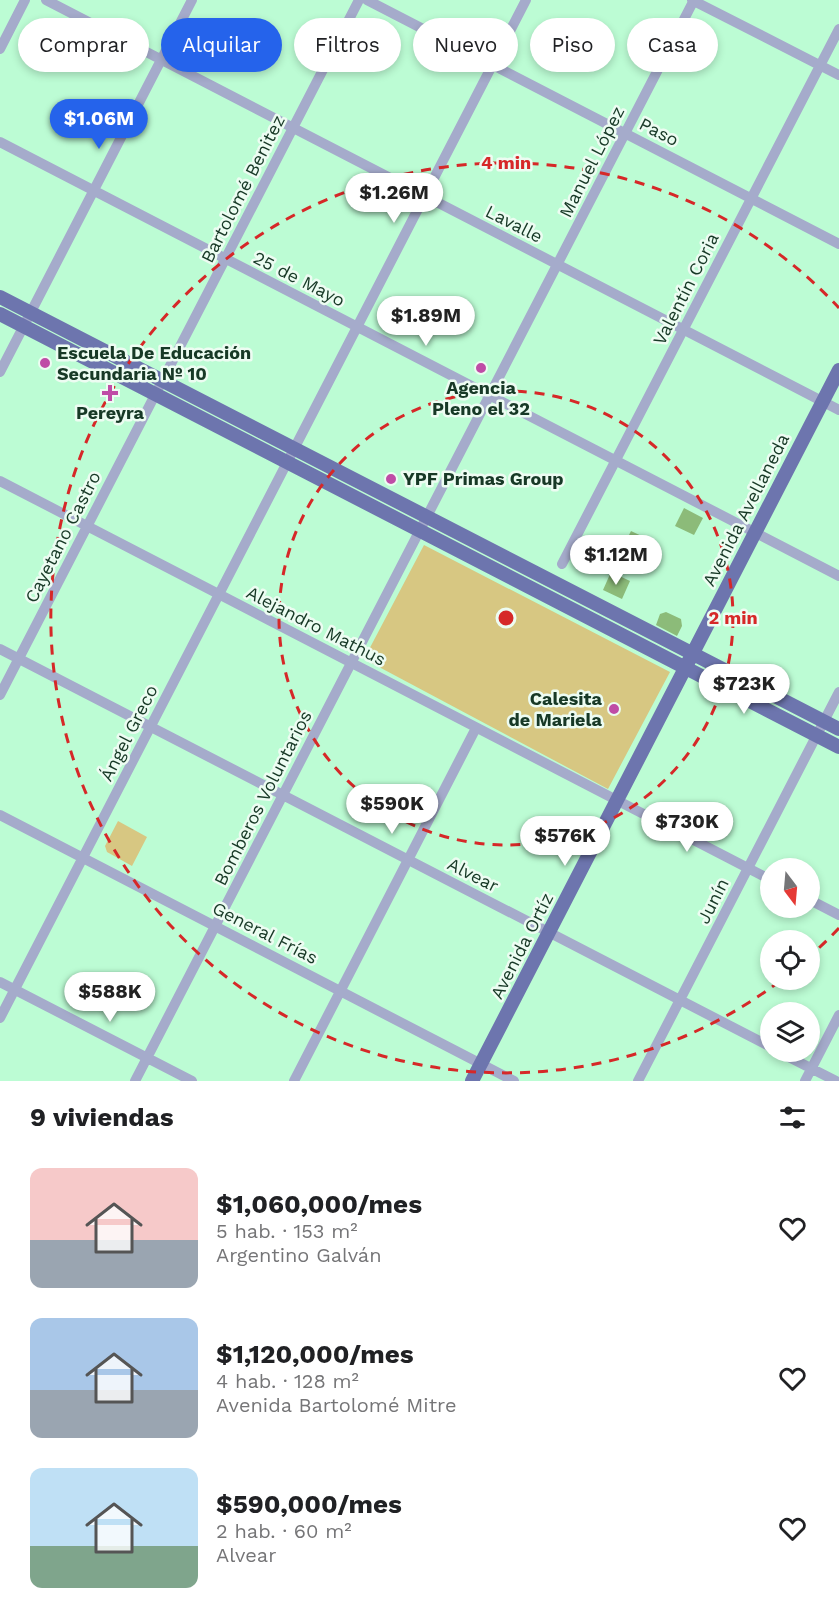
<!DOCTYPE html>
<html lang="es">
<head>
<meta charset="utf-8">
<style>
	body { margin:0; font-family:"Work Sans",sans-serif; background:#f6f6f6; color:#202124; height:100vh; display:flex; flex-direction:column; font-size:22px; white-space:nowrap }
	* { box-sizing:border-box; margin:0 }
	p { font-size:20px; color:#757577 }
	.icon { flex:none; width:33px; height:33px; fill:none; stroke:currentColor; stroke-width:2; stroke-linecap:round; stroke-linejoin:round }
	.map { position:relative; height:1081px; overflow:hidden }
	.side { display:flex; flex-direction:column; background:#fff; flex:1 }
	.side>* { flex:none }
	.guide { position:absolute; left:18px; top:18px; width:804px; height:54px; display:flex; gap:12px }
	.needle { width:39px; rotate:164deg }
	.fabs { position:absolute; left:760px; top:858px; display:grid; gap:12px }
	.fabs a { display:grid; place-items:center; width:60px; height:60px; border-radius:50%; background:#fff; box-shadow:0 3px 9px #0003; font-size:30px }
	.price { position:absolute; translate:-50% -51px; padding:0 14px; border-radius:21px; background:#fff; color:#222; font-size:20px; line-height:39px; filter:drop-shadow(0 2px 3px #0008) }
	.price::after { content:''; position:absolute; left:50%; top:36px; width:18px; height:14px; margin-left:-9px; background:inherit; clip-path:polygon(0 0,100% 0,50% 100%) }
	.price.selected { background:#2563eb; color:#fff }
	ul { padding:0; list-style:none }
	li { display:flex; align-items:center; gap:18px; height:150px; padding:0 30px }
	li span { display:grid; place-items:center; flex:none; width:168px; height:120px; border-radius:12px; color:#555 }
	li>.icon { margin-inline-start:auto }
	span .icon { width:72px; height:72px; fill:#fffc; stroke-width:1 }
	li b { font-size:26px }
	h2 { display:flex; justify-content:space-between; align-items:center; height:72px; padding:0 30px; font-size:26px }
	.pill { padding:0 21px; border-radius:27px; background:#fff; box-shadow:0 3px 9px #0003; font-size:21px; line-height:54px }
	.pill.selected { background:#2563eb; color:#fff }
	.map>svg:first-child { display:block }
	.green { fill:#d7c782 }
	.building { fill:#8cbb79 }
	.lines { fill:none; stroke-linecap:round; stroke-linejoin:round }
	.minor { stroke:#a5abcb; stroke-width:10 }
	.major { stroke:#6d75ae; stroke-width:14 }
	.ring { fill:none; stroke:#d62828; stroke-width:3; stroke-dasharray:10 8 }
	.poi-dot { fill:#bf4ca6; stroke:#edfcf2; stroke-width:2 }
	.labels { text-anchor:middle; stroke-width:5; stroke-linejoin:round; paint-order:stroke }
	.street-label { font-size:18px; fill:#173926; stroke:#edfcf2 }
	.poi-label { font-size:18px; font-weight:bold; fill:#173926; stroke:#edfcf2; text-anchor:start }
	.centre { fill:#d62828; stroke:#edfcf2; stroke-width:3 }
	.ring-label { font-size:18px; text-anchor:middle; font-weight:bold; fill:#d62828; stroke:#edfcf2; stroke-width:5; stroke-linejoin:round; paint-order:stroke }
</style>
</head>
<body>
<div class="map">
<svg width="839" height="1081" viewBox="0 0 839 1081">
	<rect width="100%" height="100%" fill="#bcfcd4"/>
	<path class="green" d="M 424,545 L 670,672 L 608,789 L 364,659 Z
		M 118,821 L 147,837 L 132,866 L 107,852 L 105,846 Z"/>
	<path class="building" d="M 684,508 L 703,518 L 694,535 L 675,526 Z
		M 631,531 L 650,540 L 641,558 L 622,549 Z
		M 611,572 L 630,581 L 622,599 L 603,590 Z
		M 666,612 L 681,619 L 682,626 L 677,636 L 656,625 L 660,614 Z"/>
	<g class="lines">
		<path class="minor" d="M 46,0 L 839,410
			M 367,0 L 839,244
			M 692,0 L 839,75
			M 0,49 L 25,0
			M 0,142 L 839,576
			M 0,372 L 192,0
			M 0,481 L 771,880
			M 562,564 L 839,29
			M 0,649 L 771,1047
			M 0,695 L 359,0
			M 0,815 L 514,1081
			M 810,900 L 839,915
			M 0,982 L 192,1081
			M 0,1018 L 526,0
			M 779,1052 L 836,1081
			M 135,1081 L 694,0
			M 294,1081 L 476,728
			M 638,1081 L 839,692
			M 805,1081 L 839,1015"/>
		<path class="major" d="M 0,297 L 839,729
			M 0,314 L 839,747
			M 472,1081 L 839,370"/>
	</g>
	<g class="ring">
		<circle cx="506" cy="618" r="227"/>
		<path d="M839 928A455 455 0 0 1 810 956M780 981A455 455 0 1 1 839 308"/>
	</g>
	<g class="poi-dot">
		<circle cx="45" cy="363" r="6"/>
		<circle cx="481" cy="368" r="6"/>
		<path d="M107 384h6v6h6v6h-6v6h-6v-6h-6v-6h6z"/>
		<circle cx="391" cy="479" r="6"/>
		<circle cx="614" cy="709" r="6"/>
	</g>
	<g class="labels">
		<g class="street-label">
			<text transform="translate(659 132) rotate(27)" y="6">Paso</text>
			<text transform="translate(592 162) rotate(-63)" y="6">Manuel López</text>
			<text transform="translate(243 189) rotate(-63)" y="6">Bartolomé Benitez</text>
			<text transform="translate(514 224) rotate(27)" y="6">Lavalle</text>
			<text transform="translate(299 279) rotate(27)" y="6">25 de Mayo</text>
			<text transform="translate(686 289) rotate(-63)" y="6">Valentín Coria</text>
			<text transform="translate(746 510) rotate(-63)" y="6">Avenida Avellaneda</text>
			<text transform="translate(63 537) rotate(-63)" y="6">Cayetano Castro</text>
			<text transform="translate(316 626) rotate(27)" y="6">Alejandro Mathus</text>
			<text transform="translate(129 733) rotate(-63)" y="6">Ángel Greco</text>
			<text transform="translate(263 798) rotate(-63)" y="6">Bomberos Voluntarios</text>
			<text transform="translate(473 875) rotate(27)" y="6">Alvear</text>
			<text transform="translate(713 901) rotate(-63)" y="6">Junín</text>
			<text transform="translate(265 933) rotate(27)" y="6">General Frías</text>
			<text transform="translate(522 946) rotate(-63)" y="6">Avenida Ortíz</text>
		</g>
		<g class="poi-label">
			<text x="57" y="359">Escuela De Educación<tspan x="57" dy="21">Secundaria Nº 10</tspan></text>
			<text x="481" y="394" text-anchor="middle">Agencia<tspan x="481" dy="21">Pleno el 32</tspan></text>
			<text x="110" y="419" text-anchor="middle">Pereyra</text>
			<text x="403" y="485">YPF Primas Group</text>
			<text x="602" y="705" text-anchor="end">Calesita<tspan x="602" dy="21">de Mariela</tspan></text>
		</g>
	</g>
	<circle cx="506" cy="618" r="9" class="centre"/>
	<g class="ring-label">
		<text x="506" y="169">4 min</text>
		<text x="733" y="624">2 min</text>
	</g>
</svg>
<div class="fabs">
<a><svg class="needle" viewBox="-14 -14 28 28"><path d="M0-13l5 13h-10z" fill="#e53935"/><path d="M0 13l5-13h-10z" fill="#757577"/></svg></a>
<a><svg class="icon" aria-label="locate" viewBox="0 0 24 24"><circle cx="12" cy="12" r="6"/><path d="M12 2v4M12 18v4M2 12h4M18 12h4"/></svg></a>
<a><svg class="icon" aria-label="layers" viewBox="0 0 24 24"><path d="M12 4l9 5-9 5-9-5zM3 14l9 5 9-5"/></svg></a>
</div>
<b class="price selected" style="left:99px;top:150px">$1.06M</b>
<b class="price" style="left:394px;top:224px">$1.26M</b>
<b class="price" style="left:426px;top:347px">$1.89M</b>
<b class="price" style="left:616px;top:586px">$1.12M</b>
<b class="price" style="left:744px;top:715px">$723K</b>
<b class="price" style="left:392px;top:835px">$590K</b>
<b class="price" style="left:687px;top:853px">$730K</b>
<b class="price" style="left:565px;top:867px">$576K</b>
<b class="price" style="left:110px;top:1023px">$588K</b>
<div class="guide">
<a class="pill">Comprar</a>
<a class="pill selected">Alquilar</a>
<a class="pill">Filtros</a>
<a class="pill">Nuevo</a>
<a class="pill">Piso</a>
<a class="pill">Casa</a>
</div>
</div>
<section class="side">
<h2>9 viviendas<svg class="icon" aria-label="filters" viewBox="0 0 24 24"><path d="M4 7h16M4 17h16"/><circle cx="9" cy="7" r="2"/><circle cx="15" cy="17" r="2"/></svg></h2>
<ul>
<li><span style="background:linear-gradient(#f6c9c9 60%,#9aa5b1 0)"><svg class="icon" aria-label="home" viewBox="0 0 24 24"><path d="M3 11l9-7 9 7M6 9v11h12V9"/></svg></span><div><b>$1,060,000/mes</b><p>5 hab. · 153 m²</p><p>Argentino Galván</p></div><svg class="icon" aria-label="heart" viewBox="0 0 24 24"><path d="M12 20l-8-8c-3-5 5-10 8-4 3-6 11-1 8 4z"/></svg></li>
<li><span style="background:linear-gradient(#a9c7e8 60%,#9aa5b1 0)"><svg class="icon" aria-label="home" viewBox="0 0 24 24"><path d="M3 11l9-7 9 7M6 9v11h12V9"/></svg></span><div><b>$1,120,000/mes</b><p>4 hab. · 128 m²</p><p>Avenida Bartolomé Mitre</p></div><svg class="icon" aria-label="heart" viewBox="0 0 24 24"><path d="M12 20l-8-8c-3-5 5-10 8-4 3-6 11-1 8 4z"/></svg></li>
<li><span style="background:linear-gradient(#bfe0f5 65%,#7fa58c 0)"><svg class="icon" aria-label="home" viewBox="0 0 24 24"><path d="M3 11l9-7 9 7M6 9v11h12V9"/></svg></span><div><b>$590,000/mes</b><p>2 hab. · 60 m²</p><p>Alvear</p></div><svg class="icon" aria-label="heart" viewBox="0 0 24 24"><path d="M12 20l-8-8c-3-5 5-10 8-4 3-6 11-1 8 4z"/></svg></li>
</ul>
</section>
</body>
</html>
